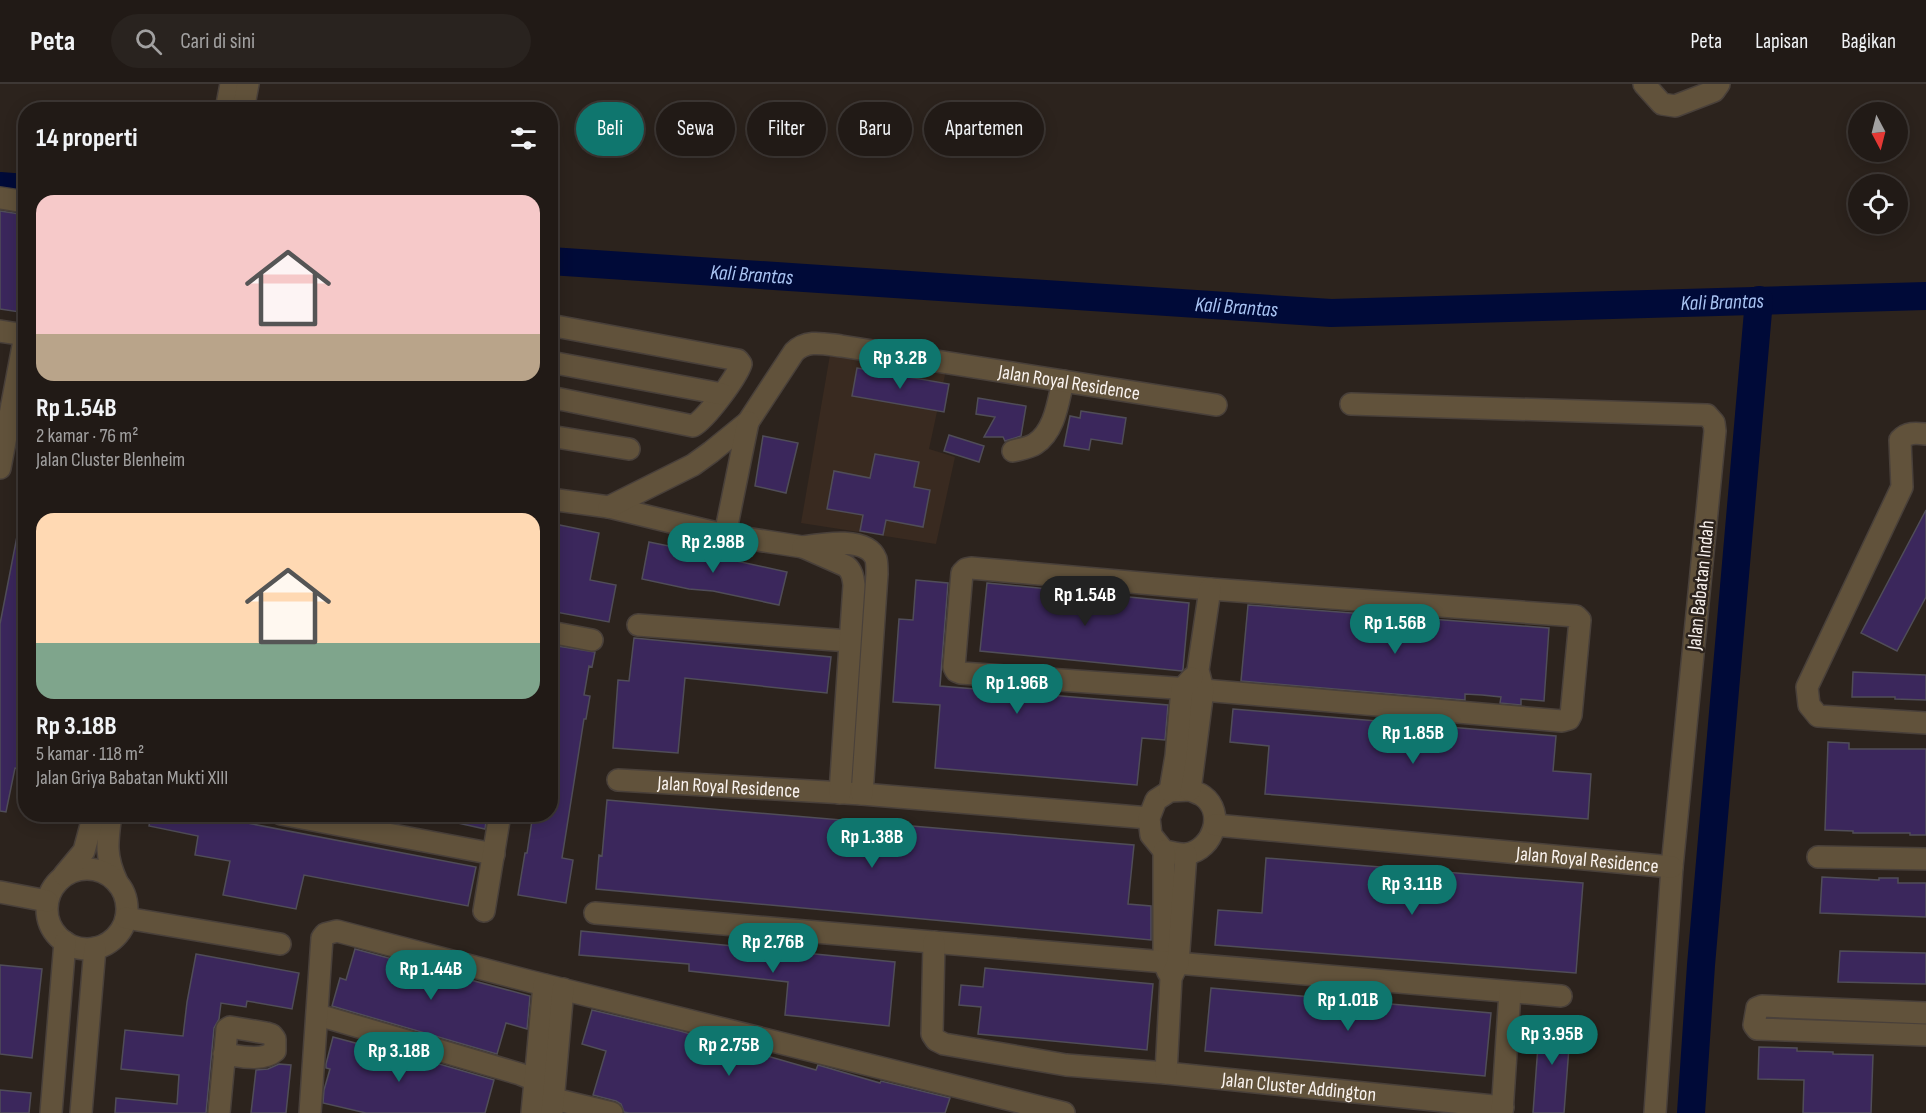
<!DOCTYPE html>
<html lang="id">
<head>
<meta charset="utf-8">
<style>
	body { margin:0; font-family:"Sofia Sans Condensed",sans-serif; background:#29231f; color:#f1f3f6; height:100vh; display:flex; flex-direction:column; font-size:22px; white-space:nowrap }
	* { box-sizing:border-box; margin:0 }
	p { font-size:20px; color:#a2a1a1 }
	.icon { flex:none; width:33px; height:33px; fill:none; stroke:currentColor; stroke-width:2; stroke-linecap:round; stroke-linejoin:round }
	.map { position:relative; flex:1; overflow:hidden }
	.side { position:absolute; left:18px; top:18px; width:540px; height:720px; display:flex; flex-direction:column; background:#211a16; border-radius:24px; box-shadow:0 3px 15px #0003,0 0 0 2px #3e3835 }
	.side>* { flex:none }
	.guide { position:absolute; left:576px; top:18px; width:570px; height:54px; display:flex; gap:12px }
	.needle { width:39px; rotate:173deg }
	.controls { position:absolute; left:1848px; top:18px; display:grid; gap:12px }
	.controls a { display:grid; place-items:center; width:60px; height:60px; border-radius:50%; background:#211a16; box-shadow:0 3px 15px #0003,0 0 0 2px #3e3835; font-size:30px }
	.price { position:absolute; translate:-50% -51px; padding:0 14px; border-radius:21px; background:#0f766e; color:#fff; font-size:20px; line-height:39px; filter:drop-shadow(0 2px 3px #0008) }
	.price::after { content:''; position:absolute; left:50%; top:36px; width:18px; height:14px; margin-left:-9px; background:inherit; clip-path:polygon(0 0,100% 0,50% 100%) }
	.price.active { background:#222; color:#fff }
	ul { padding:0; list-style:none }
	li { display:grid; align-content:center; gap:12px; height:318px; padding:0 18px }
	li span { display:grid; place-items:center; height:186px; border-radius:18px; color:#555 }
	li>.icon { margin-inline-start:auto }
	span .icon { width:108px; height:108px; fill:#fffc; stroke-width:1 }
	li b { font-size:26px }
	h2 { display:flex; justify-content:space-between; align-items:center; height:72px; padding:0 18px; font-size:26px }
	.tag { padding:0 21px; border-radius:27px; background:#211a16; box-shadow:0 3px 15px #0003,0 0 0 2px #3e3835; font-size:21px; line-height:54px }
	.tag.active { background:#0f766e; color:#fff }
	header { display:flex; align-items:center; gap:36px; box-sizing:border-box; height:84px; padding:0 30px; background:#211a16; border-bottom:2px solid #3e3835 }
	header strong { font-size:28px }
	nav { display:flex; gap:33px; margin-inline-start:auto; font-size:21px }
	.search { width:420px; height:54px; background:#29231f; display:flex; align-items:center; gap:15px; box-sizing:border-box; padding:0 21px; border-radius:33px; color:#a2a1a1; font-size:22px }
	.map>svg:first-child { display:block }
	.built { fill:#392a20 }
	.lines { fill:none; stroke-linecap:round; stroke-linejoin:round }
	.river { stroke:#000a38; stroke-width:28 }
	.building { fill:#3b275c; stroke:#504d58; stroke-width:1.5 }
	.minor-casing { stroke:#49403a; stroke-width:24 }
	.minor { stroke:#61523b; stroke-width:21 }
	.labels { text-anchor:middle; stroke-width:5; stroke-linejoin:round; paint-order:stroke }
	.street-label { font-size:20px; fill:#f9f2ee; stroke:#2c231d }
	.water-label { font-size:21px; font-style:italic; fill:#a9c4f3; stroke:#2c231d }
</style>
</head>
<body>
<header>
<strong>Peta</strong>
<div class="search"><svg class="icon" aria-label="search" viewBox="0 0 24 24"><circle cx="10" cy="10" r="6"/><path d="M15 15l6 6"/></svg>Cari di sini</div>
<nav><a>Peta</a><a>Lapisan</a><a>Bagikan</a></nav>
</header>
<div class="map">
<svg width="1926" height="1029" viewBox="0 0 1926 1029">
	<rect width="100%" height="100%" fill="#2c231d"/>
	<path class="built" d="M 831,265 L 946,286 L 929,365 L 955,373 L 936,460 L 801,439 Z"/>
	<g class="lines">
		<g class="river">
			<path d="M 0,102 L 26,104"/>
			<path id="s1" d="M 550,177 L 1331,229 L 1926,212"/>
			<path d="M 1691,1029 L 1701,881 L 1759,216"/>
		</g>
	</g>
	<path class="building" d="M 0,127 L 26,131 L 26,229 L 0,225 Z
		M 857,284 L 949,300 L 944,328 L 852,312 Z
		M 978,314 L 1026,322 L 1021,352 L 1005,357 L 1003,353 L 984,353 L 995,333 L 976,330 Z
		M 1081,327 L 1126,334 L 1122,360 L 1091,355 L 1089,366 L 1064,362 L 1070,332 L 1080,334 Z
		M 949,351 L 984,362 L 979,378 L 944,367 Z
		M 763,352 L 798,359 L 786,409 L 755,402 Z
		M 875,370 L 919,378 L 914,403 L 930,406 L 923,443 L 886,436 L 883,451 L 860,447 L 863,431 L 827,425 L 834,387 L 870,394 Z
		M 1926,426 L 1926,513 L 1897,567 L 1861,549 Z
		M 550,439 L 599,449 L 590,496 L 616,501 L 609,538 L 550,527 Z
		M 19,442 L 26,442 L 26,686 L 15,684 L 6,728 L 0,727 L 0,540 Z
		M 649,458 L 674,463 L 673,466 L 718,473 L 787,488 L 779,521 L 713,507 L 689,505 L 642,495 Z
		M 916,496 L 948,499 L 940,602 L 1168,621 L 1165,656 L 1142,654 L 1137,701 L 935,684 L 940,621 L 893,618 L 899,535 L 913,536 Z
		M 987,499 L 1189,519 L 1183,585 L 1182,587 L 980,567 Z
		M 1248,521 L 1549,544 L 1544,617 L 1521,615 L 1521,621 L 1500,619 L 1501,613 L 1482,611 L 1465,610 L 1465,616 L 1241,597 Z
		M 634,554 L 831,573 L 827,609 L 685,594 L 678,669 L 613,664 L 618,596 L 629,597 Z
		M 557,562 L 595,568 L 592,583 L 589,582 L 584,611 L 590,612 L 586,635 L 584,635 L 562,774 L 573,776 L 566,819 L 518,811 L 525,769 L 527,769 L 533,730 L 550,730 L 550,622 L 553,603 L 550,602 L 550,600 Z
		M 1853,588 L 1926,591 L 1926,616 L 1895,615 L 1895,613 L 1852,613 Z
		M 1233,625 L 1556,652 L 1553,687 L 1591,690 L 1588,735 L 1265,710 L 1269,662 L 1230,658 Z
		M 1828,658 L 1849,659 L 1849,665 L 1926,665 L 1926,751 L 1910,751 L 1910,749 L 1853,749 L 1853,747 L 1825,746 Z
		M 607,716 L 1134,761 L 1128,820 L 1151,822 L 1151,856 L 596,805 L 599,771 L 602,772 Z
		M 151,730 L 200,730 L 476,783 L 468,822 L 304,791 L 296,825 L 223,811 L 230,777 L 195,771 L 198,752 L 149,742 Z
		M 445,730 L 487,730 L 485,745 L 444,736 Z
		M 1266,774 L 1583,799 L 1576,889 L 1215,861 L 1218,826 L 1262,829 Z
		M 1822,793 L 1879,796 L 1879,794 L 1898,794 L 1898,799 L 1926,799 L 1926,833 L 1820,829 Z
		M 581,847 L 895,878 L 889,942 L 785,931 L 788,898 L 689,887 L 689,880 L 579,871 Z
		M 355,865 L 530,912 L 527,945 L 506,939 L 497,970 L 332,922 L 340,894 L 346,896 Z
		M 1840,867 L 1926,869 L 1926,900 L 1838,898 Z
		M 196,870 L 299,889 L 292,925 L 247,917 L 246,923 L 221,919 L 219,935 L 214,944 L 206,1029 L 115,1029 L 116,1014 L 177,1020 L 179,991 L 121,985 L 125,946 L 183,952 L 187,918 Z
		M 0,881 L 42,885 L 32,974 L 0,970 Z
		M 985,884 L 1153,900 L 1147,966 L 978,950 L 981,923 L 959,921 L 961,901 L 983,903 Z
		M 1211,904 L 1491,929 L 1485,992 L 1205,967 Z
		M 592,926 L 680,947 L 816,986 L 818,981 L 880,999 L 881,997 L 950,1014 L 945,1029 L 629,1029 L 624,1028 L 621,1020 L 616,1017 L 593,1011 L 606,967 L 582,960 Z
		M 1540,935 L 1571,937 L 1564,1029 L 1533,1029 Z
		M 333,953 L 363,961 L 364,958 L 494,996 L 485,1029 L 366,1029 L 323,1019 L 324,1006 L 330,985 L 326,984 L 326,980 Z
		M 1759,963 L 1797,964 L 1797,967 L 1833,968 L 1833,970 L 1873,971 L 1871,1029 L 1803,1029 L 1804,996 L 1758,995 Z
		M 279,980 L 291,981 L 286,1029 L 251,1029 L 256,986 L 268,985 Z
		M 0,1006 L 31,1009 L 29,1029 L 0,1029 Z"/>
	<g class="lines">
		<g class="minor-casing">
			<g id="minor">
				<path d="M 1644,0 L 1662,20 L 1675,22 L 1714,7 L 1719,0"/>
				<path d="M 226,26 L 231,0"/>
				<path d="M 243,26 L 248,0"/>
				<path d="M 0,114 L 26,118"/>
				<path d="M 550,243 L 555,242 L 738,276 L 741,280 C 736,294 706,335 693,342 L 550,313"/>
				<path d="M 0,247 L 25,251"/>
				<path d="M 550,278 L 722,310"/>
				<path d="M 1351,320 L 1707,331 L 1714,339 L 1715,347 L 1672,783 L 1655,1029"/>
				<path d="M 1926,350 C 1916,349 1907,348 1900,356 L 1902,403 L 1807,603 L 1809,621 L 1818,632 L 1926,639"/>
				<path d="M 550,352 L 629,365"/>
				<path d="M 1013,367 C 1020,365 1029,364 1035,360 C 1055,347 1058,318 1063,297"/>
				<path d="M 0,384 L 26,246"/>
				<path d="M 550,415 L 609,423 L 725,451 L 803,463"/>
				<path id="s2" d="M 609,423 L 693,381 L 711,368 L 748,338 L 794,268 C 807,255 824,260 841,262 L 1216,321"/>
				<path d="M 725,451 L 748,338"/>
				<path d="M 971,484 L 1210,505 L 1576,532 L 1580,536 L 1571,631 L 1569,635 L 1562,637 L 1203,606 L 961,589 L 956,587 L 954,583 L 962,489 L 966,485 Z"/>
				<path d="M 638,541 L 849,557"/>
				<path d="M 550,548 L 592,556"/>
				<path id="s3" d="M 618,696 L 862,710 L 1149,734"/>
				<path d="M 1190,706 C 1194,708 1199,709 1203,712 C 1225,728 1214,765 1187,770 C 1180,771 1171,768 1164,767 L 1151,751 L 1149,734 L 1156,716 L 1170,707 Z"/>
				<path d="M 1190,706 L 1203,606 L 1198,586 L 1210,505"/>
				<path d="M 1170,707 L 1176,672 L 1182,605 L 1192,594"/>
				<path d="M 840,709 L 854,501 C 853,493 852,487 846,482 L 803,463 C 822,460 867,452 876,475 C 877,479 877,485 877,490 L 862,710"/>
				<path d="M 111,730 C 107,759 105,772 117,798"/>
				<path d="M 281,730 L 494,770"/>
				<path id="s4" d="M 1215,741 L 1672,783"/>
				<path d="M 1164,767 L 1164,878 L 1168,888"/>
				<path d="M 1818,773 L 1926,775"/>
				<circle cx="87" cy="825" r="40"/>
				<path d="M 64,791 L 84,767 L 94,730"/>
				<path d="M 0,808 L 47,817"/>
				<path d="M 484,827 L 500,730"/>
				<path d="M 595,829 L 1561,912"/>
				<path d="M 126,834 L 280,860"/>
				<path id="s5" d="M 934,858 L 932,950 L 936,956 L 944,960 L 1066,981 L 1166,989 L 1503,1023"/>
				<path d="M 1926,929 L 1762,922 L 1757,924 L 1754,941 L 1757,945 L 1926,951"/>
				<path d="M 318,931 L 520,990 L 535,996"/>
				<path d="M 1166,989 L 1171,894 L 1178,879 L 1186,770"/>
				<path d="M 554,1015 L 612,1029"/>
				<path d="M 51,1029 L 65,858"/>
				<path d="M 81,1029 L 95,864"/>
				<path d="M 219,1029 L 227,945 L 230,943 L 266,949 L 272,951 L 275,955 L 275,967 C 263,978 239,972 224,970"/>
				<path d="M 310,1029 L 322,854 L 325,850 L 337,847 L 529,897 L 1064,1029"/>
				<path d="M 532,1029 L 544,901"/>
				<path d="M 552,1029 L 563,905"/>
				<path d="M 1502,1029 L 1510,908"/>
			</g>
		</g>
		<use href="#minor" class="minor"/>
	</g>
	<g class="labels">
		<g class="street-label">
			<text dy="7" stroke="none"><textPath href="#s2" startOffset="528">Jalan Royal Residence</textPath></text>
			<text transform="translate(1700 501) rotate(-84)" y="7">Jalan Babatan Indah</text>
			<text dy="7" stroke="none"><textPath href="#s3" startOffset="111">Jalan Royal Residence</textPath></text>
			<text dy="7" stroke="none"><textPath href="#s4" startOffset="374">Jalan Royal Residence</textPath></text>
			<text dy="7" stroke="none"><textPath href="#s5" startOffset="466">Jalan Cluster Addington</textPath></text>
		</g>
		<g class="water-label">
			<text dy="7" stroke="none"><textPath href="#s1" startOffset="202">Kali Brantas</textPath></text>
			<text dy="7" stroke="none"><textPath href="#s1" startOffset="1174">Kali Brantas</textPath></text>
			<text dy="7" stroke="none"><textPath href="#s1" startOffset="688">Kali Brantas</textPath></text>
		</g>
	</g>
</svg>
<div class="controls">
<a><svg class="needle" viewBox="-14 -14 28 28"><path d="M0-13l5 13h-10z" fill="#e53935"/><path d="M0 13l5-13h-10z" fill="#a2a1a1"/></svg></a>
<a><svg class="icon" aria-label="locate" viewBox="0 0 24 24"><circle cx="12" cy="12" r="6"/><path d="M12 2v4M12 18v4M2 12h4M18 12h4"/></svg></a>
</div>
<b class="price" style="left:900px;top:306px">Rp 3.2B</b>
<b class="price" style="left:713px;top:490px">Rp 2.98B</b>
<b class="price active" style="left:1085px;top:543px">Rp 1.54B</b>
<b class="price" style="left:1395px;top:571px">Rp 1.56B</b>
<b class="price" style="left:1017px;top:631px">Rp 1.96B</b>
<b class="price" style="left:1413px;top:681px">Rp 1.85B</b>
<b class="price" style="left:872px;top:785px">Rp 1.38B</b>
<b class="price" style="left:1412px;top:832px">Rp 3.11B</b>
<b class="price" style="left:773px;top:890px">Rp 2.76B</b>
<b class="price" style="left:431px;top:917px">Rp 1.44B</b>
<b class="price" style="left:1348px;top:948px">Rp 1.01B</b>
<b class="price" style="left:1552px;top:982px">Rp 3.95B</b>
<b class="price" style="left:729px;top:993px">Rp 2.75B</b>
<b class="price" style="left:399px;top:999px">Rp 3.18B</b>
<div class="guide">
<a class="tag active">Beli</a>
<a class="tag">Sewa</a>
<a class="tag">Filter</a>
<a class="tag">Baru</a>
<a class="tag">Apartemen</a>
</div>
<section class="side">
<h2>14 properti<svg class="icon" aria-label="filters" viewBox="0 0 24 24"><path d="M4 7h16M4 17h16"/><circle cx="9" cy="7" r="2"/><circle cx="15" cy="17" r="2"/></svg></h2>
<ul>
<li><span style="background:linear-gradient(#f6c9c9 75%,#b9a48a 0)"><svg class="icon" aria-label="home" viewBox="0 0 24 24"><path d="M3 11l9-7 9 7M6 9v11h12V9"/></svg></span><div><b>Rp 1.54B</b><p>2 kamar · 76 m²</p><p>Jalan Cluster Blenheim</p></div></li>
<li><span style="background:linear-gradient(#ffd9b3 70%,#7fa58c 0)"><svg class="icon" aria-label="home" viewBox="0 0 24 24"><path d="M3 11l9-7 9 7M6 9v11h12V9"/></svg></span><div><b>Rp 3.18B</b><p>5 kamar · 118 m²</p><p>Jalan Griya Babatan Mukti XIII</p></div></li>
</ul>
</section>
</div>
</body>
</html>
